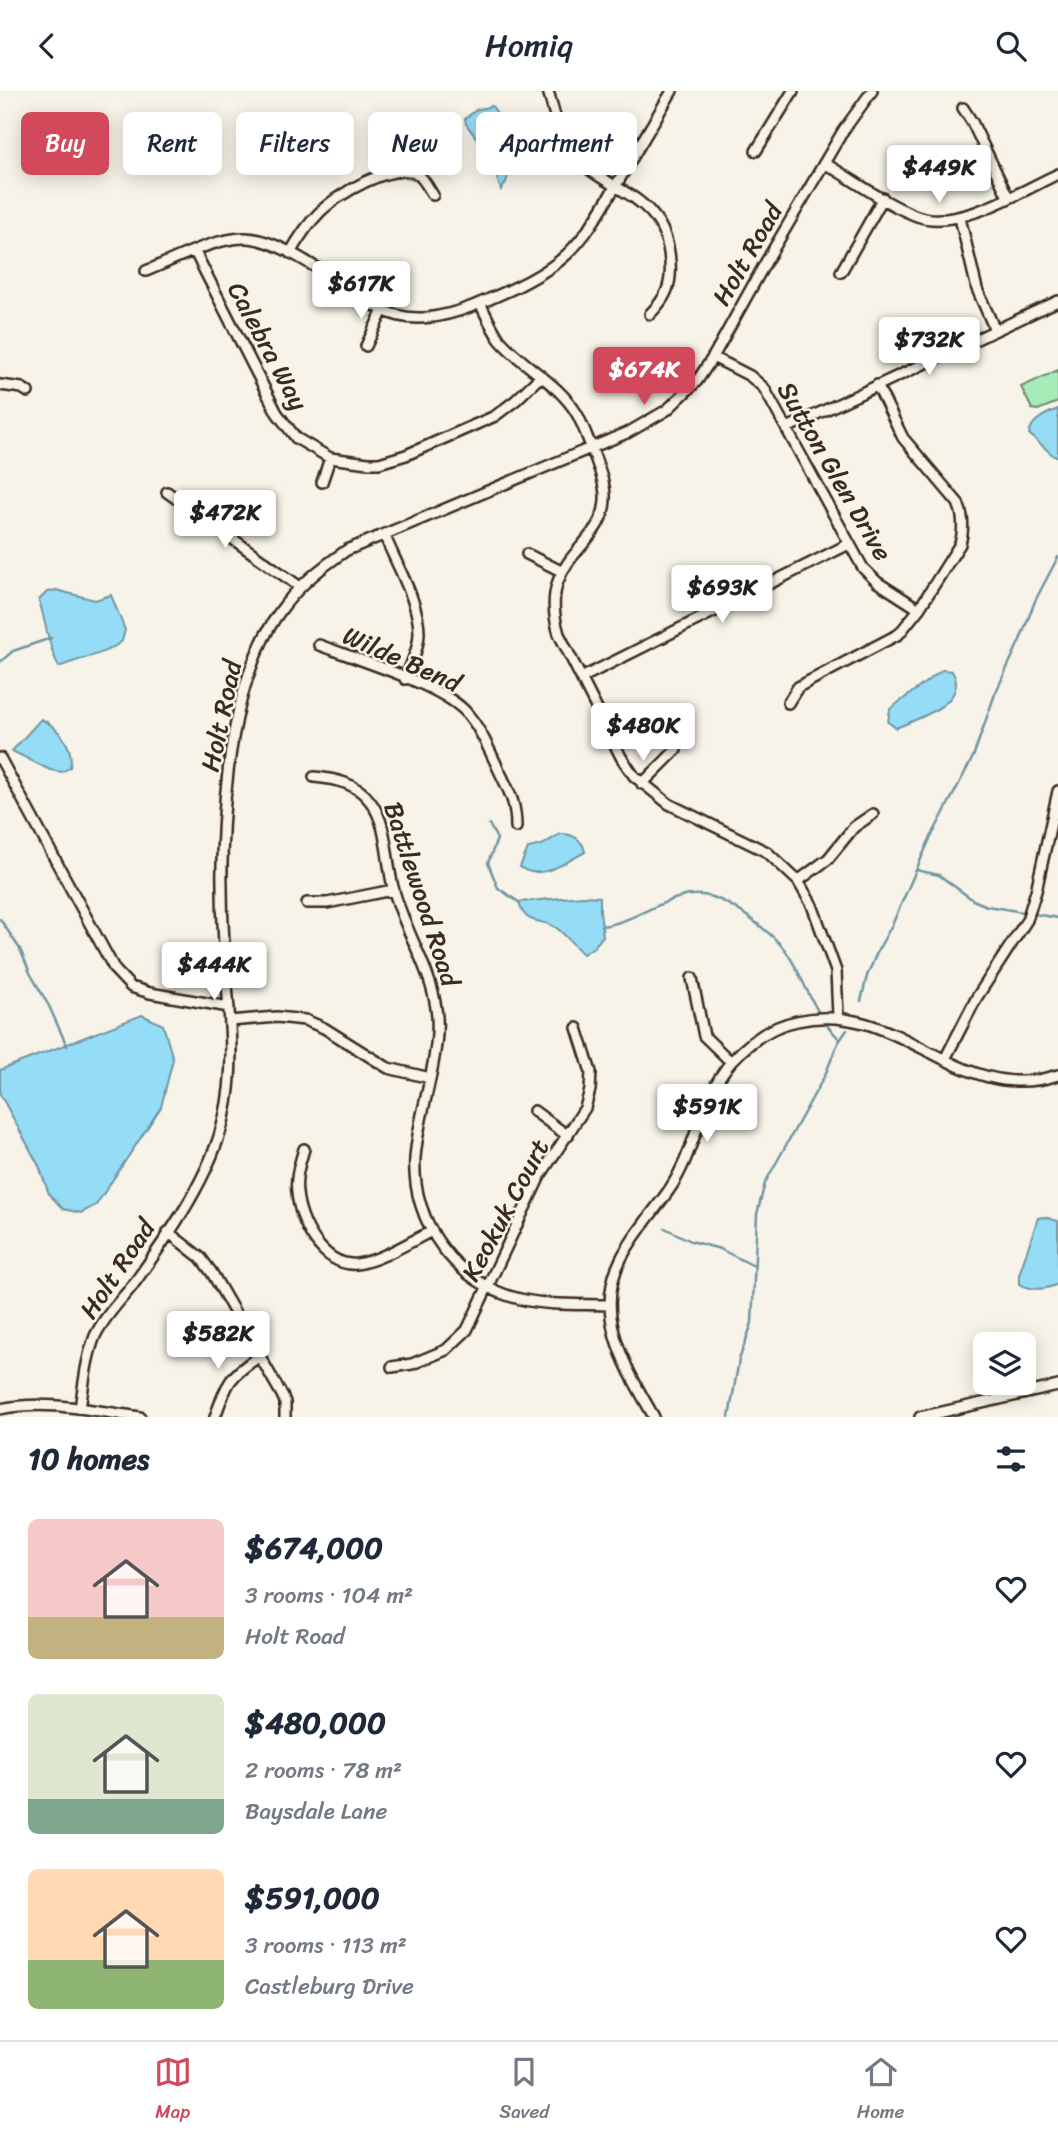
<!DOCTYPE html>
<html lang="en">
<head>
<meta charset="utf-8">
<style>
	body { margin:0; font-family:Sriracha,sans-serif; background:#f6f6f7; color:#1f2937; height:100vh; display:flex; flex-direction:column; font-size:26px; white-space:nowrap }
	* { box-sizing:border-box; margin:0 }
	p { font-size:23px; color:#747a83 }
	.icon { flex:none; width:38px; height:38px; fill:none; stroke:currentColor; stroke-width:2; stroke-linecap:round; stroke-linejoin:round }
	.map { position:relative; height:1326px; overflow:hidden }
	.side { display:flex; flex-direction:column; background:#fff; flex:1 }
	.side>* { flex:none }
	.banner { position:absolute; left:21px; top:21px; width:700px; height:63px; display:flex; gap:14px }
	.tools { position:absolute; left:973px; top:1241px; display:grid; gap:14px }
	.tools a { display:grid; place-items:center; width:63px; height:63px; border-radius:10px; background:#fff; box-shadow:0 4px 18px #0003; font-size:35px }
	.price { position:absolute; translate:-50% -60px; padding:0 16px; border-radius:7px; background:#fff; color:#222; font-size:23px; line-height:46px; filter:drop-shadow(0 2px 4px #0008) }
	.price::after { content:''; position:absolute; left:50%; top:42px; width:21px; height:16px; margin-left:-10px; background:inherit; clip-path:polygon(0 0,100% 0,50% 100%) }
	.price.on { background:#d1495b; color:#fff }
	ul { padding:0; list-style:none }
	li { display:flex; align-items:center; gap:21px; height:175px; padding:0 28px }
	li span { display:grid; place-items:center; flex:none; width:196px; height:140px; border-radius:10px; color:#555 }
	li>.icon { margin-inline-start:auto }
	span .icon { width:84px; height:84px; fill:#fffc; stroke-width:1 }
	li b { font-size:30px }
	h2 { display:flex; justify-content:space-between; align-items:center; height:84px; padding:0 28px; font-size:30px }
	.pill { padding:0 24px; border-radius:10px; background:#fff; box-shadow:0 4px 18px #0003; font-size:24px; line-height:63px }
	.pill.on { background:#d1495b; color:#fff }
	header { display:flex; justify-content:space-between; align-items:center; height:91px; padding:0 28px; background:#fff; font-size:32px; font-weight:600 }
	.dock { display:flex; justify-content:space-around; align-items:center; height:98px; border-top:2px solid #e0e1e3; background:#fff; font-size:19px; color:#747a83 }
	.dock a { display:grid; justify-items:center; gap:4px }
	.dock .on { color:#d1495b }
	.map>svg:first-child { display:block }
	.green { fill:#a5ecb9; stroke:#708b6c; stroke-width:2 }
	.water { fill:#95ddf7; stroke:#7195a0; stroke-width:2 }
	.lines { fill:none; stroke-linecap:round; stroke-linejoin:round }
	.stream { stroke:#7195a0; stroke-width:2.5 }
	.minor-casing { stroke:#3b2a1e; stroke-width:14 }
	.minor { stroke:#f7f3e8; stroke-width:9 }
	.labels { text-anchor:middle; stroke-width:5; stroke-linejoin:round; paint-order:stroke }
	.street-label { font-size:26px; fill:#3b2a1e; stroke:#f7f3e8 }
</style>
</head>
<body>
<header><svg class="icon" aria-label="back" viewBox="0 0 24 24"><path d="M15 5l-7 7 7 7"/></svg>Homiq<svg class="icon" aria-label="search" viewBox="0 0 24 24"><circle cx="10" cy="10" r="6"/><path d="M15 15l6 6"/></svg></header>
<div class="map">
<svg width="1058" height="1326" viewBox="0 0 1058 1326">
	<rect width="100%" height="100%" fill="#f7f3e8"/>
	<filter id="ink" filterUnits="userSpaceOnUse"><feTurbulence type="fractalNoise" baseFrequency=".0143" numOctaves="2"/><feDisplacementMap in="SourceGraphic" scale="14" xChannelSelector="R" yChannelSelector="G"/><feConvolveMatrix kernelMatrix="1 2 1 2 8 2 1 2 1" color-interpolation-filters="sRGB"/></filter>
	<g filter="url(#ink)">
		<path class="green" d="M 1058,279 L 1058,311 L 1038,319 L 1032,318 L 1021,296 Z"/>
		<path class="water" d="M 492,15 L 501,29 L 503,53 L 494,59 L 486,60 L 466,33 L 465,28 L 476,19 Z
			M 502,59 C 512,69 510,89 501,99 L 489,64 Z
			M 1058,318 L 1058,365 L 1054,365 L 1029,343 C 1031,329 1046,323 1058,318 Z
			M 56,499 L 95,509 L 111,504 L 125,539 L 122,550 C 106,564 79,567 59,576 C 48,555 46,532 39,509 L 47,501 Z
			M 942,579 L 952,580 C 971,611 917,628 896,637 L 888,631 L 890,618 Z
			M 41,628 C 58,636 75,657 70,676 L 62,681 L 50,679 L 12,660 Z
			M 560,743 C 572,742 583,749 585,761 C 566,771 539,791 520,776 L 528,757 L 542,754 Z
			M 583,805 L 600,806 L 600,820 L 603,845 L 594,856 L 583,863 C 575,855 567,846 558,838 C 543,826 525,837 519,811 Z
			M 142,924 L 163,934 L 173,968 L 161,1016 L 96,1114 L 81,1122 L 63,1118 L 49,1103 L 39,1075 L 0,1003 L 0,979 Z
			M 1044,1126 L 1058,1130 L 1058,1193 C 1045,1199 1032,1200 1019,1193 L 1019,1184 L 1038,1127 Z"/>
		<g class="lines">
			<path class="stream" d="M 0,571 L 13,560 L 51,547
				M 489,733 L 497,748 L 488,772 L 498,797 L 520,812
				M 916,779 L 939,784 L 973,809 L 987,815 L 1058,827
				M 0,828 L 20,858 L 30,882 L 49,915 L 67,955
				M 601,835 C 630,832 653,813 681,806 C 690,803 703,803 712,806 C 733,812 772,842 785,859 C 800,879 807,904 821,925
				M 861,910 L 867,885 L 878,859 L 892,834 L 928,752 L 973,666 L 995,603 L 1020,549 L 1035,510 L 1058,466
				M 824,931 L 840,949
				M 665,1137 L 691,1150 L 720,1158 L 754,1175
				M 729,1326 L 739,1269 L 752,1232 L 757,1123 L 765,1092 L 825,984 L 838,952 L 847,939"/>
			<g class="minor-casing">
				<path id="minor" d="M 548,0 C 554,19 558,44 570,60 C 603,102 666,100 670,171 C 672,194 666,207 650,223
					M 963,17 L 972,31 L 1008,106
					M 756,60 L 793,0
					M 824,72 C 854,89 885,113 917,125 C 958,140 1021,100 1058,83
					M 960,127 L 977,198 L 995,239
					M 195,161 L 277,322 L 296,347 L 330,367 L 368,372 L 379,372 L 406,364 L 495,325 L 516,309 L 541,285
					M 290,162 C 298,148 307,134 319,122 C 336,104 393,70 417,83 C 424,87 428,97 433,104
					M 146,180 C 174,169 216,146 246,147 C 285,148 346,199 381,218 C 411,234 444,226 473,215 C 502,203 533,190 558,171 C 585,150 600,120 618,91 C 636,61 654,30 672,0
					M 841,181 L 883,107
					M 480,212 C 486,224 492,238 500,249 C 523,276 559,292 577,323 C 583,334 587,346 592,358 C 597,373 604,387 605,403 C 608,458 535,463 559,543 L 621,666 L 634,685 L 669,713 L 767,761 L 798,790 L 812,814 L 836,880 L 838,925
					M 366,255 L 383,219
					M 713,266 L 750,285 L 764,297 L 863,477 L 877,491 L 919,518
					M 0,294 L 22,297 L 28,301
					M 787,337 L 1058,210
					M 322,391 L 330,367
					M 167,401 L 300,496
					M 384,443 C 395,471 419,511 419,541 C 419,557 411,573 405,588
					M 527,463 L 561,480
					M 319,554 C 356,568 439,593 465,620 C 479,635 488,656 497,675 C 508,699 516,709 516,736
					M 581,587 L 849,453
					M 788,612 L 798,596 L 899,543 L 919,518 L 960,453 C 964,439 964,426 958,412 L 903,347 L 877,294
					M 0,667 L 115,879 L 131,896 L 150,902 L 229,916
					M 314,686 C 335,688 357,692 370,710 C 388,733 386,769 393,796 C 405,846 441,889 437,942 C 435,984 418,1025 415,1067 C 411,1131 457,1194 520,1208 C 549,1215 580,1213 610,1214
					M 642,693 L 676,659
					M 798,790 L 828,768 L 854,736 L 873,723
					M 307,812 L 327,812 L 393,799
					M 692,887 L 704,945 L 731,971
					M 230,930 L 277,926 L 305,929 L 324,937 L 388,977 L 430,987
					M 945,968 L 977,906 L 1027,829 L 1036,800 L 1058,700
					M 534,1020 L 568,1045
					M 304,1058 C 300,1072 295,1086 297,1101 C 299,1131 323,1176 357,1173 C 380,1170 411,1150 432,1140
					M 168,1141 L 201,1167 L 212,1182 L 282,1304 L 285,1311 L 285,1326
					M 392,1276 L 412,1273 L 446,1259 L 467,1239 L 540,1085 L 585,1017 L 590,999 L 591,981 L 577,937
					M 80,1317 C 84,1293 86,1268 95,1245 C 104,1226 120,1210 133,1194 C 168,1145 211,1086 224,1027 C 238,970 227,911 224,853 C 218,758 222,598 281,519 C 299,494 322,476 347,459 L 629,341 L 667,319 L 697,290 L 713,266 L 767,169 L 843,40 L 872,0
					M 0,1318 C 45,1308 94,1320 140,1326
					M 215,1326 C 227,1292 229,1285 260,1265
					M 654,1326 C 627,1278 592,1224 621,1168 C 633,1144 653,1122 669,1099 C 696,1060 700,1007 731,971 C 749,951 771,935 797,930 C 900,906 957,1017 1058,984
					M 920,1326 L 1058,1295"/>
			</g>
			<use href="#minor" class="minor"/>
		</g>
	</g>
	<g class="labels">
		<g class="street-label">
			<text transform="translate(747 163) rotate(-60)" y="9">Holt Road</text>
			<text transform="translate(268 255) rotate(62)" y="9">Calebra Way</text>
			<text transform="translate(835 380) rotate(60)" y="9">Sutton Glen Drive</text>
			<text transform="translate(402 568) rotate(24)" y="9">Wilde Bend</text>
			<text transform="translate(221 625) rotate(-78)" y="9">Holt Road</text>
			<text transform="translate(422 803) rotate(72)" y="9">Battlewood Road</text>
			<text transform="translate(505 1119) rotate(-62)" y="9">Keokuk Court</text>
			<text transform="translate(117 1178) rotate(-56)" y="9">Holt Road</text>
		</g>
	</g>
</svg>
<div class="tools">
<a><svg class="icon" aria-label="layers" viewBox="0 0 24 24"><path d="M12 4l9 5-9 5-9-5zM3 14l9 5 9-5"/></svg></a>
</div>
<b class="price" style="left:939px;top:114px">$449K</b>
<b class="price" style="left:361px;top:230px">$617K</b>
<b class="price" style="left:929px;top:286px">$732K</b>
<b class="price on" style="left:644px;top:316px">$674K</b>
<b class="price" style="left:225px;top:459px">$472K</b>
<b class="price" style="left:722px;top:534px">$693K</b>
<b class="price" style="left:643px;top:672px">$480K</b>
<b class="price" style="left:214px;top:911px">$444K</b>
<b class="price" style="left:707px;top:1053px">$591K</b>
<b class="price" style="left:218px;top:1280px">$582K</b>
<div class="banner">
<a class="pill on">Buy</a>
<a class="pill">Rent</a>
<a class="pill">Filters</a>
<a class="pill">New</a>
<a class="pill">Apartment</a>
</div>
</div>
<section class="side">
<h2>10 homes<svg class="icon" aria-label="filters" viewBox="0 0 24 24"><path d="M4 7h16M4 17h16"/><circle cx="9" cy="7" r="2"/><circle cx="15" cy="17" r="2"/></svg></h2>
<ul>
<li><span style="background:linear-gradient(#f6c9c9 70%,#c2b280 0)"><svg class="icon" aria-label="home" viewBox="0 0 24 24"><path d="M3 11l9-7 9 7M6 9v11h12V9"/></svg></span><div><b>$674,000</b><p>3 rooms · 104 m²</p><p>Holt Road</p></div><svg class="icon" aria-label="heart" viewBox="0 0 24 24"><path d="M12 20l-8-8c-3-5 5-10 8-4 3-6 11-1 8 4z"/></svg></li>
<li><span style="background:linear-gradient(#dfe7d0 75%,#7fa58c 0)"><svg class="icon" aria-label="home" viewBox="0 0 24 24"><path d="M3 11l9-7 9 7M6 9v11h12V9"/></svg></span><div><b>$480,000</b><p>2 rooms · 78 m²</p><p>Baysdale Lane</p></div><svg class="icon" aria-label="heart" viewBox="0 0 24 24"><path d="M12 20l-8-8c-3-5 5-10 8-4 3-6 11-1 8 4z"/></svg></li>
<li><span style="background:linear-gradient(#ffd9b3 65%,#8fb573 0)"><svg class="icon" aria-label="home" viewBox="0 0 24 24"><path d="M3 11l9-7 9 7M6 9v11h12V9"/></svg></span><div><b>$591,000</b><p>3 rooms · 113 m²</p><p>Castleburg Drive</p></div><svg class="icon" aria-label="heart" viewBox="0 0 24 24"><path d="M12 20l-8-8c-3-5 5-10 8-4 3-6 11-1 8 4z"/></svg></li>
</ul>
</section>
<nav class="dock">
<a class="on"><svg class="icon" aria-label="map" viewBox="0 0 24 24"><path d="M3 6l6-2 6 2 6-2v14l-6 2-6-2-6 2zM9 4v14M15 6v14"/></svg>Map</a>
<a><svg class="icon" aria-label="saved" viewBox="0 0 24 24"><path d="M7 4h10v16l-5-4-5 4z"/></svg>Saved</a>
<a><svg class="icon" aria-label="home" viewBox="0 0 24 24"><path d="M3 11l9-7 9 7M6 9v11h12V9"/></svg>Home</a>
</nav>
</body>
</html>
